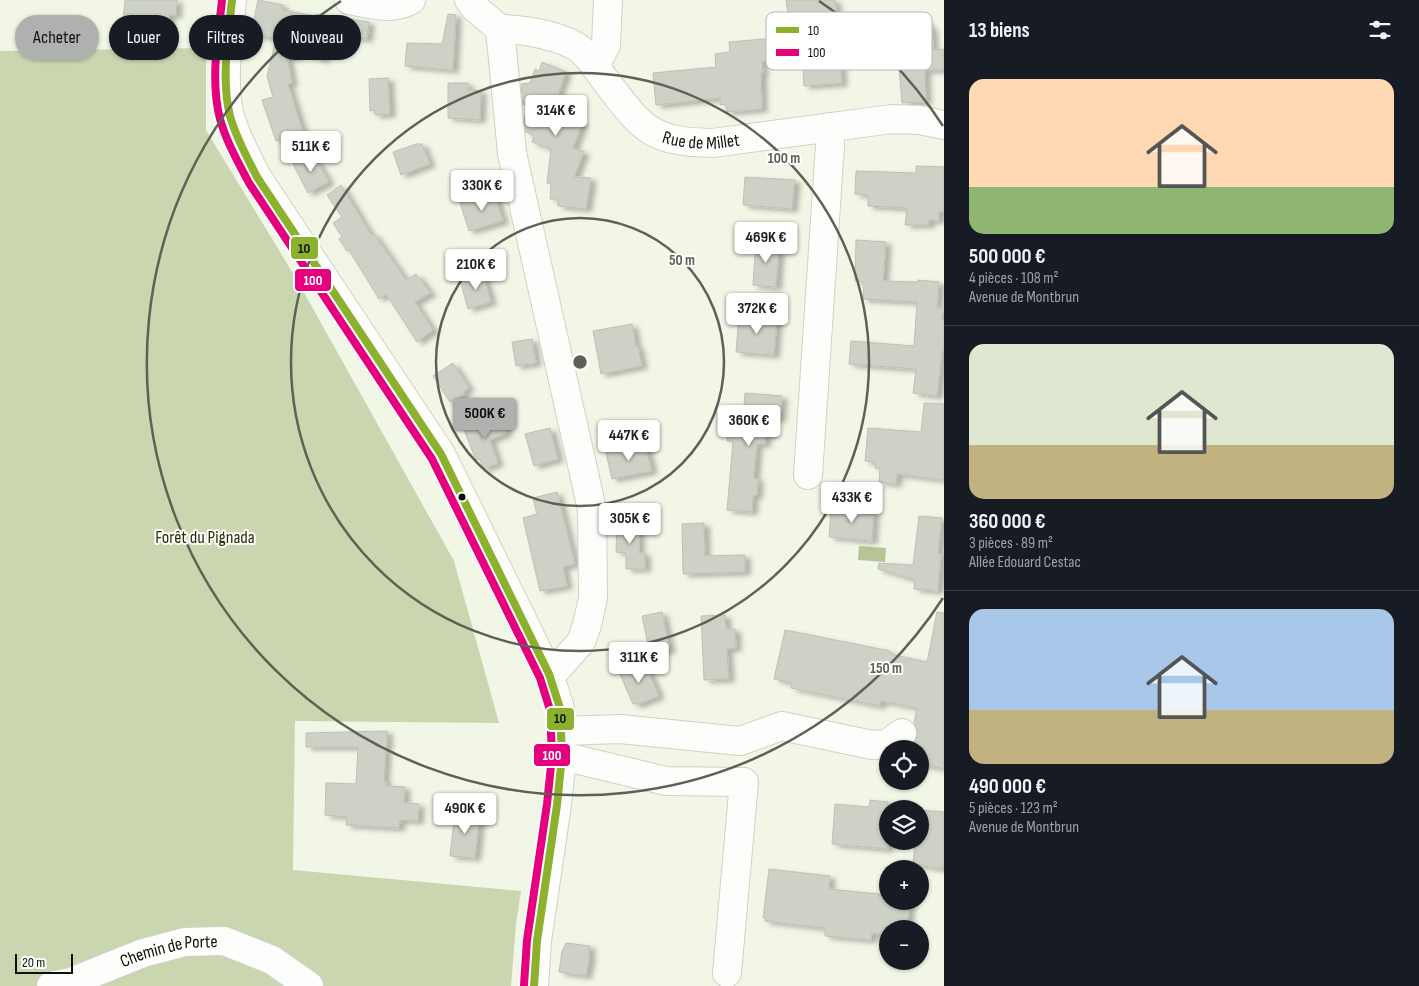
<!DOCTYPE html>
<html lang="fr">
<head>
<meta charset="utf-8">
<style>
	body { margin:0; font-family:"Sofia Sans Condensed",sans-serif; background:#20242c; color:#f1f3f6; height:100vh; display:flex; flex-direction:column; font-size:19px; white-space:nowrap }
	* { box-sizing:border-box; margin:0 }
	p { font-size:16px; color:#9ea1a6 }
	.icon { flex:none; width:28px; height:28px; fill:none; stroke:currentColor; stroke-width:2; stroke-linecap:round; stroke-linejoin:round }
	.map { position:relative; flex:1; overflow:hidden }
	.panel { display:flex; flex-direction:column; background:#171b24; width:475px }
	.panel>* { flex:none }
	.banner { position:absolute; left:15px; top:15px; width:475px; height:45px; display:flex; gap:10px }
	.tools { position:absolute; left:879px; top:740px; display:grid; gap:10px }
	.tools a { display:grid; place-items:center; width:50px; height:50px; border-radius:50%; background:#171b24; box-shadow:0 1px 4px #0004; font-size:25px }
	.scale { position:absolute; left:15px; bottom:12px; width:58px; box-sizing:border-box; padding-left:5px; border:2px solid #0e1108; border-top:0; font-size:14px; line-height:18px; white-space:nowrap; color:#0e1108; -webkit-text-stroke:4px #fff; paint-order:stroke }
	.price { position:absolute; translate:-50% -42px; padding:0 11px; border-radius:5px; background:#fff; color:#222; font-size:16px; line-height:32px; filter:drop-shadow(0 1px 2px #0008) }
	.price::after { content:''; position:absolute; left:50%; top:30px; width:15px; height:11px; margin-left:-8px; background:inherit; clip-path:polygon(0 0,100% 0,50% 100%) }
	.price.current { background:#aeb1ae; color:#111 }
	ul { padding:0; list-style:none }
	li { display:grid; align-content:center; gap:10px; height:265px; padding:0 25px }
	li+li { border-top:1px solid #363941 }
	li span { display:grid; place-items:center; height:155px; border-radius:15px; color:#555 }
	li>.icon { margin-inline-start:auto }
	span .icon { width:90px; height:90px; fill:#fffc; stroke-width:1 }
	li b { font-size:21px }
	h2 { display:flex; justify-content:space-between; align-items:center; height:60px; padding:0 25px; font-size:21px }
	.chip { padding:0 18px; border-radius:22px; background:#171b24; box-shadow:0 1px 4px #0004; font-size:18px; line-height:45px }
	.chip.current { background:#aeb1ae; color:#111 }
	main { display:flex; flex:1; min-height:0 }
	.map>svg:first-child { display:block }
	.forest { fill:#cad6af }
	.water { fill:#b7c498 }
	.building { fill:#ced2c6; stroke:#bdc1b4; filter:url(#shadow) }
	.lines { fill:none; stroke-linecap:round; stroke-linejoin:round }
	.minor-casing { stroke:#ced2c5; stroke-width:30 }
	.minor { stroke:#fdfefb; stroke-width:28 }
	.bus-1-casing { stroke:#fff; stroke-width:11 }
	.bus-2-casing { stroke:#fff; stroke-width:11 }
	.bus-1 { stroke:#8cb12d; stroke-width:8 }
	.bus-2 { stroke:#e5007d; stroke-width:8 }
	.ring { fill:none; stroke:#5d6156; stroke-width:2.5 }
	.bus-dot { fill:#0e1108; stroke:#fff; stroke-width:2 }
	.labels { text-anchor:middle; stroke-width:4; stroke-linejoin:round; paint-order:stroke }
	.street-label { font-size:18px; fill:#0e1108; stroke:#fff }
	.park-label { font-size:18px; fill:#262f03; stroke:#fff }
	.key { fill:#fff; stroke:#b7b8b5; stroke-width:1 }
	.key-label { font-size:14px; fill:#0e1108 }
	.centre { fill:#5d6156; stroke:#fff; stroke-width:2.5 }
	.ring-label { font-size:15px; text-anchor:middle; font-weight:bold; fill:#5d6156; stroke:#fff; stroke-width:4; stroke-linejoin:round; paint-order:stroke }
	.line-badge { stroke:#fff; stroke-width:2 }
	.badge-label { font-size:14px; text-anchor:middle; font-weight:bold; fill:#fff }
	.pale-badge-label { font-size:14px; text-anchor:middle; font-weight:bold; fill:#111 }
</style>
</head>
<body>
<main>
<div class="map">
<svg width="944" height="986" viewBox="0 0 944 986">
	<defs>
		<filter id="shadow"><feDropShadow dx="5.5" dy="3" stdDeviation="2.5" flood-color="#0004"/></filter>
	</defs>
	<rect width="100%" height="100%" fill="#f1f6e6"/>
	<path class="forest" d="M 206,48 L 206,130 L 297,280 L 454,561 L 499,723 L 295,721 L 293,870 L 521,891 L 516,924 L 511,986 L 0,986 L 0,51 Z"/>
	<path class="water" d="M 859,546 L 886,548 L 885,562 L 858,560 Z"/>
	<path class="building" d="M 125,0 L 177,0 L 176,15 L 169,15 L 169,25 L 123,22 Z
		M 258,0 L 283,5 L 282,10 L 316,16 L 316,14 L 369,22 L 367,39 L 339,36 L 335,54 L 325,53 L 323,60 L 297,50 L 295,57 L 287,56 L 292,83 L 288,84 L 303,132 L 276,141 L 262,100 L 273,97 L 267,76 L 276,39 L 251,34 Z
		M 786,0 L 835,0 L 837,18 L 789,23 Z
		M 448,14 L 456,15 L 453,70 L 405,66 L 407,43 L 442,44 Z
		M 923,17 L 932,29 L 933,50 L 944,49 L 944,70 L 925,70 L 926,102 L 902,103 L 899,67 L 910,67 L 909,42 L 911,42 L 909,26 L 915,18 Z
		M 775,38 L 777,60 L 762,61 L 763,73 L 761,73 L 762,109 L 727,112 L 726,104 L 720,105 L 720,98 L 656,105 L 653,73 L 716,67 L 715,54 L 730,52 L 729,42 Z
		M 839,52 L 842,83 L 804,86 L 803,70 L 815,68 L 814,54 Z
		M 542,62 L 566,72 L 555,104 L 558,106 L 556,112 L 583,122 L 573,148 L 584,152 L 574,177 L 591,178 L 586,209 L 558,206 L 558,199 L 550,199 L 551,184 L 547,183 L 551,149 L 532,142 L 534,135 L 526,132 L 524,119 L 530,105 L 523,105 L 521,84 L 530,83 L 535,69 L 539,71 Z
		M 388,78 L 390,114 L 376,115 L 373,110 L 370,111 L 369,79 Z
		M 448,83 L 468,83 L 468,90 L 481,91 L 480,120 L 448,118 Z
		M 416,144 L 422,144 L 430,164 L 401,175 L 393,152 Z
		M 313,154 L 329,182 L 308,193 L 293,164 Z
		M 916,166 L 944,167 L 944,212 L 939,212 L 939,221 L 929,220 L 929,225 L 905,225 L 907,208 L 868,206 L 868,195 L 855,194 L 856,171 L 916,173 Z
		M 745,177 L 795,180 L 792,209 L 743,205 Z
		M 341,185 L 371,235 L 374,234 L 406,280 L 416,274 L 431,293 L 415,302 L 433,330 L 417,342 L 386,294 L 379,299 L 349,250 L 347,251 L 339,239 L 342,237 L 333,223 L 342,217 L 327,195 Z
		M 494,192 L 503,221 L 469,231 L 460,203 Z
		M 756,239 L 773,241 L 773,248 L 779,249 L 776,287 L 753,285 Z
		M 856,240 L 886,242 L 883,281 L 918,282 L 918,280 L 939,282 L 937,308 L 943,308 L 942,320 L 944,321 L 944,339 L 937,396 L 913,393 L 916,369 L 849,364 L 851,341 L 914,346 L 917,302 L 863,299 L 864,282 L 855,281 Z
		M 483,273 L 491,302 L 468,309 L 460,280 Z
		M 739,315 L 777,318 L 774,355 L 736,352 Z
		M 632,324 L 636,346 L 638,346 L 642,366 L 601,374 L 593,331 Z
		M 532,339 L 536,363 L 516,366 L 512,342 Z
		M 453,363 L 469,388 L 463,392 L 465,394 L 450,402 L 433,376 Z
		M 745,393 L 782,396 L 780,419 L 771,418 L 770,434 L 766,434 L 765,444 L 757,444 L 754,478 L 758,479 L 757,495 L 753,496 L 752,512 L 727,510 L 733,442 L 727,441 L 729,419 L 743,420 Z
		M 924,403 L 944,404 L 944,480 L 897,474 L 896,484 L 879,482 L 880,469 L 875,468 L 875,462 L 865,461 L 868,428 L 921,432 Z
		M 500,415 L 507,433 L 490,440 L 498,463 L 483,469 L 480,459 L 476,460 L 464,430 Z
		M 550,428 L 558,459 L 534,466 L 525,434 Z
		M 645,444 L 652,471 L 612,479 L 606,453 Z
		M 557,492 L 575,564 L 563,567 L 567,586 L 540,591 L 523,518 L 537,514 L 533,498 Z
		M 831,508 L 874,511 L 872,541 L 829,537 Z
		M 919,516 L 942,518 L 938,553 L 941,554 L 938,591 L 914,589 L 915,580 L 878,569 L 879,563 L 913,565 Z
		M 617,523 L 639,524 L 639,553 L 645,553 L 645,569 L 626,569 L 626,553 L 616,552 Z
		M 704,523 L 705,556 L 745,555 L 745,572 L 683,574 L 682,524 Z
		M 662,612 L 670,650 L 650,654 L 642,616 Z
		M 937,612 L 944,613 L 944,769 L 920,764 L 920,749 L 909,749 L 916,739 L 917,731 L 914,723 L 917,708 L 881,701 L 880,706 L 835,697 L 791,688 L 792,683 L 774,679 L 785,630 L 890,651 L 890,654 L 927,662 Z
		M 725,615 L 726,629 L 735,629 L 736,648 L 727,649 L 729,679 L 704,680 L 701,616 Z
		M 644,661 L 659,696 L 639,704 L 633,704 L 619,672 Z
		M 387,731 L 387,746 L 386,746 L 384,782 L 387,782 L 386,786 L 405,787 L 404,803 L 419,804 L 418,821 L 400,820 L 399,828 L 346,825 L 347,817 L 325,815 L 326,783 L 356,784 L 358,747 L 306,747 L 306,733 Z
		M 870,800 L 888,802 L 888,849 L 832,844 L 835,804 L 869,807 Z
		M 920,810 L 944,812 L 944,867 L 942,867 L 942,869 L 913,864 L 915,841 L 920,841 Z
		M 455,811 L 480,814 L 475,858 L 450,856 Z
		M 769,869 L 830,876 L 829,889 L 888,895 L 888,901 L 910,901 L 907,929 L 888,929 L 888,935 L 872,933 L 871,940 L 825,936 L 825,928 L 824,928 L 765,921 L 765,918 L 763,918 Z
		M 566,943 L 590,946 L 589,955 L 590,956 L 586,976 L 559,972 L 562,951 Z"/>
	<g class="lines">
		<g class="minor-casing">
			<g id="minor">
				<path d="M 232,0 C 229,36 221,81 230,116 C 236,138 247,157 257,177 L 441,454 L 549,674 L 560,708 L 562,756 L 557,805 L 537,941 L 534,986"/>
				<path d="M 349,0 C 370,4 391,11 411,0"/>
				<path d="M 469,0 L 476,9 L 500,29 L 512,153 L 592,509 L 593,598 L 587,625 L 581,642 L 556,670 L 549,674"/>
				<path id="s1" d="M 500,29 C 522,29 564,36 581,50 C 590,58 598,70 605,80 C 642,128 649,142 713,143 L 892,119 L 920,120 L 944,125"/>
				<path d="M 595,66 L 606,45 L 608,0"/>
				<path d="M 808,475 L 830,145 L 830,127"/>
				<path d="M 562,731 L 620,729 L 740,741 L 782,726 L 872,745 L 887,744 L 902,733"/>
				<path d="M 562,756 L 666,781 L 744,782 L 727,973"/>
				<path id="s2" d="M 51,986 L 71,982 L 143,953 L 185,942 L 224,941 L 272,960 L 309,986"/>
			</g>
		</g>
		<use href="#minor" class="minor"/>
		<g class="bus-1-casing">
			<path id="bus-1" d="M 232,0 C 228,38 221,79 230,116 C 236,138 247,157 257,177 L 441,454 L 549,674 L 560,708 L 562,756 L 557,805 L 537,941 L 534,986"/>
		</g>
		<g class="bus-2-casing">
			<path id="bus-2" d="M 222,0 C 218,39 210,80 220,119 C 226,141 238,162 249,183 L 432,459 L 540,678 L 550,710 L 552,756 L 547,804 L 527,940 L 524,985"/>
		</g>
		<use href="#bus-1" class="bus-1"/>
		<use href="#bus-2" class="bus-2"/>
	</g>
	<g class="ring">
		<circle cx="580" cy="362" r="144"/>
		<circle cx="580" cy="362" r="289"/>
		<path d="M943 598A433 433 0 1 1 341 1M819 1A433 433 0 0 1 943 126"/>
	</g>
	<circle class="bus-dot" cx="462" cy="497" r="4.5"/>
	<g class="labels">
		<g class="street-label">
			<text dy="6" stroke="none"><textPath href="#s1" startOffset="244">Rue de Millet</textPath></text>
			<text dy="6" stroke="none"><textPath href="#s2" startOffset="124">Chemin de Porte</textPath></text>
		</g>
		<g class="park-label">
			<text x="205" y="543">Forêt du Pignada</text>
		</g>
	</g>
	<rect x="766" y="12" width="166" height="58" rx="8" class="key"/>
	<rect x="776" y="27" width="23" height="6" fill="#8cb12d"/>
	<rect x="776" y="49" width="23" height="7" fill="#e5007d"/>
	<g class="key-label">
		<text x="808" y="35">10</text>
		<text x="808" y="57">100</text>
	</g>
	<circle cx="580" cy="362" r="8" class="centre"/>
	<g class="ring-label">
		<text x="784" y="163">100 m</text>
		<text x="682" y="265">50 m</text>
		<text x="886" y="673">150 m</text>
	</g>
	<g class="line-badge">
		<rect x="290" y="236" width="29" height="24" rx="5" fill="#8cb12d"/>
		<rect x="294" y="268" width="38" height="24" rx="5" fill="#e5007d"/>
		<rect x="546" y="707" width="29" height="24" rx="5" fill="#8cb12d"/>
		<rect x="533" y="743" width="38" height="24" rx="5" fill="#e5007d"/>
	</g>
	<g class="badge-label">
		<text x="313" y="285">100</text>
		<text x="552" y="760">100</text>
	</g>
	<g class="pale-badge-label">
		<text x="304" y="253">10</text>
		<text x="560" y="723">10</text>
	</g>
</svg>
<div class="tools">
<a><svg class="icon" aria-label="locate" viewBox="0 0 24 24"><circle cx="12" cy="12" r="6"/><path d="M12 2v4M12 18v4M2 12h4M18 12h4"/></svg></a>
<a><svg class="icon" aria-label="layers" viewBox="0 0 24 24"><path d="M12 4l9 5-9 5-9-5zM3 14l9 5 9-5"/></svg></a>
<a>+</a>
<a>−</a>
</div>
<div class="scale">20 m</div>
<b class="price" style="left:556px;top:137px">314K €</b>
<b class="price" style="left:311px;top:173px">511K €</b>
<b class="price" style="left:482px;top:212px">330K €</b>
<b class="price" style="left:766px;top:264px">469K €</b>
<b class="price" style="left:476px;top:291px">210K €</b>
<b class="price" style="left:757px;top:335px">372K €</b>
<b class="price current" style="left:485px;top:440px">500K €</b>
<b class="price" style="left:749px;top:447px">360K €</b>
<b class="price" style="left:629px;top:462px">447K €</b>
<b class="price" style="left:852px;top:524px">433K €</b>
<b class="price" style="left:630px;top:545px">305K €</b>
<b class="price" style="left:639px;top:684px">311K €</b>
<b class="price" style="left:465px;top:835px">490K €</b>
<div class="banner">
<a class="chip current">Acheter</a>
<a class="chip">Louer</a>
<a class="chip">Filtres</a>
<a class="chip">Nouveau</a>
</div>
</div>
<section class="panel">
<h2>13 biens<svg class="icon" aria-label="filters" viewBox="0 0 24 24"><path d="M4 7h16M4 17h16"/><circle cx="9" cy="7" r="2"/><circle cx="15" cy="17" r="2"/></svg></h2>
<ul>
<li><span style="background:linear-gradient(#ffd9b3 70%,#8fb573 0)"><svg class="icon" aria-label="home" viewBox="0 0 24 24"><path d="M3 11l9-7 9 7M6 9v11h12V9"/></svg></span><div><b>500 000 €</b><p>4 pièces · 108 m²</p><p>Avenue de Montbrun</p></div></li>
<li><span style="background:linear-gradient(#dfe7d0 65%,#c2b280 0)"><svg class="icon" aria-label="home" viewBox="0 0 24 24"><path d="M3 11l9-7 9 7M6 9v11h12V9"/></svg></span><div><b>360 000 €</b><p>3 pièces · 89 m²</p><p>Allée Edouard Cestac</p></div></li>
<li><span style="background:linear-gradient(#a9c7e8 65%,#c2b280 0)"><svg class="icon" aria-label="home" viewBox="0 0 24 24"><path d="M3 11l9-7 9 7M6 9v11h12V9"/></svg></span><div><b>490 000 €</b><p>5 pièces · 123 m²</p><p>Avenue de Montbrun</p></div></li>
</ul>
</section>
</main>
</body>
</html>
